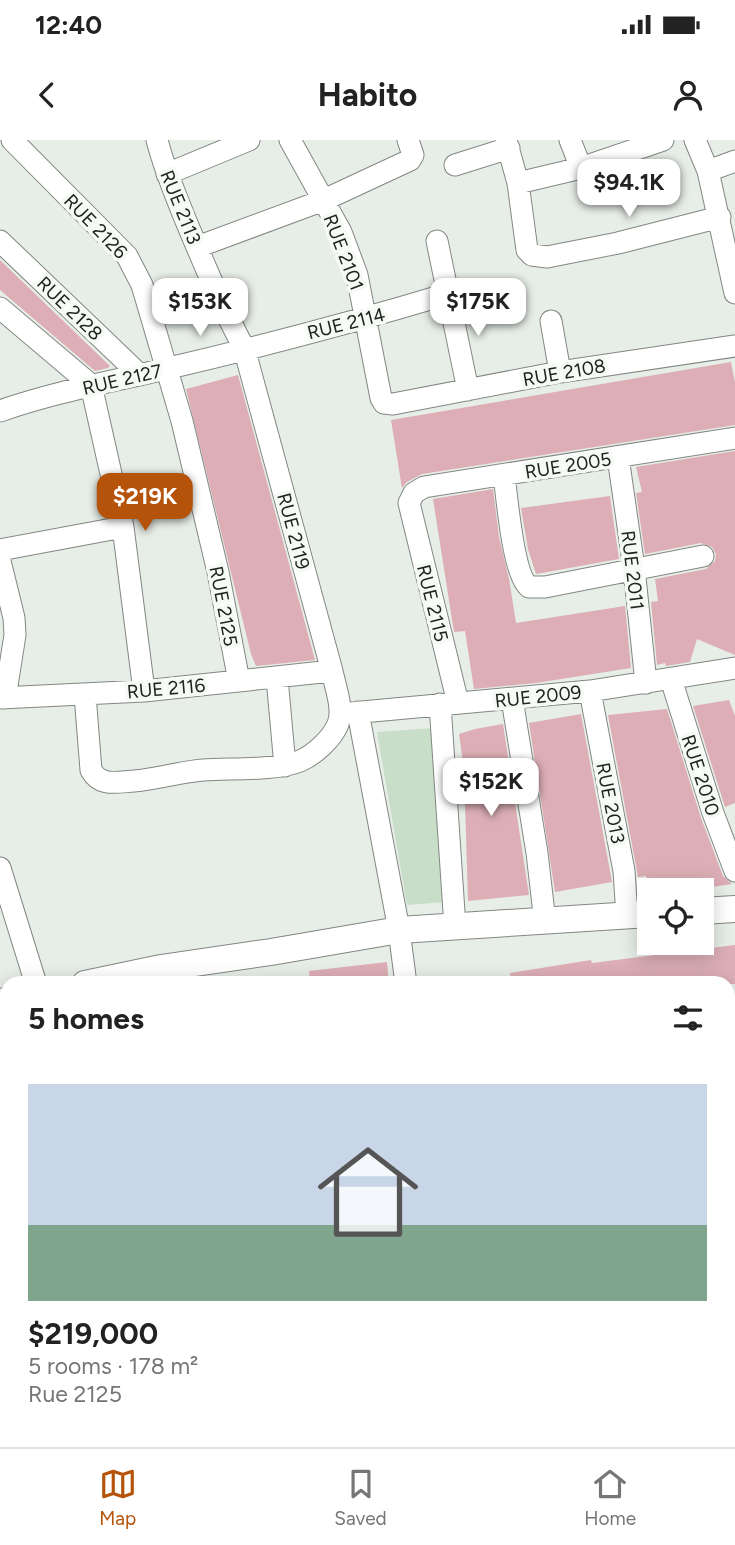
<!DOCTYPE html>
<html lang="en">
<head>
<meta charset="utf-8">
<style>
	body { margin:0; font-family:Figtree,sans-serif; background:#f6f6f6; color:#222; height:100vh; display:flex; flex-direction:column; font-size:26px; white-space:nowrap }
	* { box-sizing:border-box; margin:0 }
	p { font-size:23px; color:#767676 }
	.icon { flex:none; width:38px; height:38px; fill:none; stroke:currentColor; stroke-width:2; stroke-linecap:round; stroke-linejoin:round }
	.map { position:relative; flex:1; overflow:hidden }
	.panel { position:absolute; left:0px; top:836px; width:735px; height:471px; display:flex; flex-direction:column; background:#fff; border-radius:21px 21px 0 0; box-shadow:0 4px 18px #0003 }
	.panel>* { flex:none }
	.tools { position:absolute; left:637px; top:738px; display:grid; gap:14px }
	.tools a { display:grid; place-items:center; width:77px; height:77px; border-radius:0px; background:#fff; box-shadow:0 4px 18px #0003; font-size:35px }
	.price { position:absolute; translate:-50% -60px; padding:0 16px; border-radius:14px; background:#fff; color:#222; font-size:23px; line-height:46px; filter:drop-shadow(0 2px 4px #0008) }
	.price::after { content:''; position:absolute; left:50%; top:42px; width:21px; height:16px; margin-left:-10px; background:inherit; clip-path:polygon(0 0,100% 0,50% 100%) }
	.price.selected { background:#b45309; color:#fff }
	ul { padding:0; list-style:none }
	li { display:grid; align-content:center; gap:14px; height:371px; padding:0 28px }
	li span { display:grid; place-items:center; height:217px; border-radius:0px; color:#555 }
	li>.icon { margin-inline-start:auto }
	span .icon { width:126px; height:126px; fill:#fffc; stroke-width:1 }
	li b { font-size:30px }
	h2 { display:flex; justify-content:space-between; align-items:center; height:84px; padding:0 28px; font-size:30px }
	.status { display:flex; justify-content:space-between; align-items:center; height:49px; padding:0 35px; background:#fff; direction:ltr }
	.status svg { height:19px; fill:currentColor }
	header { display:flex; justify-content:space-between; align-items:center; height:91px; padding:0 28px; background:#fff; font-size:32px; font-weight:700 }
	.menu { display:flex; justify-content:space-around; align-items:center; height:98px; border-top:2px solid #e0e0e0; background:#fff; font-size:19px; color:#767676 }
	.menu a { display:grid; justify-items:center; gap:4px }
	.menu .selected { color:#b45309 }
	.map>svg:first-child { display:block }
	.green { fill:#c8dec8 }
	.building { fill:#ddaeb6 }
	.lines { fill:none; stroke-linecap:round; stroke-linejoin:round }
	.minor-casing { stroke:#828782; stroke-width:23 }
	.tertiary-casing { stroke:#828782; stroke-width:28 }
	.minor { stroke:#fff; stroke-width:21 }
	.tertiary { stroke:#fff; stroke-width:26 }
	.labels { text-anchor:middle; stroke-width:7; stroke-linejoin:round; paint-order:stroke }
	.street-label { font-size:19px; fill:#212321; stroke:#f5faf4 }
</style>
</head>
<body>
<div class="status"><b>12:40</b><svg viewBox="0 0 49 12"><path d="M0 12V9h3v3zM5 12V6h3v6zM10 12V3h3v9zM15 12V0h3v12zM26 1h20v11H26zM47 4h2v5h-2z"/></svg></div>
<header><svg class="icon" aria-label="back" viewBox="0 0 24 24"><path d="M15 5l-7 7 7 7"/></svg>Habito<svg class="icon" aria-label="person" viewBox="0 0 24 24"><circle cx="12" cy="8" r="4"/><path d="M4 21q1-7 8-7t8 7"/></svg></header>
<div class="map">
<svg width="735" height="1307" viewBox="0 0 735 1307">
	<rect width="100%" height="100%" fill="#e7ede7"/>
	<path class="green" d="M 434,588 L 445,762 L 407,765 L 377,592 Z"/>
	<path class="building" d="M 0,120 L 110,226 L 108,228 L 95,231 L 0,150 Z
		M 731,222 L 735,243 L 735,285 L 422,334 L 407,342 L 402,348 L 391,280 Z
		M 238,235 L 315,520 L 256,526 L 251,514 L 186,249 Z
		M 735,311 L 735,515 L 697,499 L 690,522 L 666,526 L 665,523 L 657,525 L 651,462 L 658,461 L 655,439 L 706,429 L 715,421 L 716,414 L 712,407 L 701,403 L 645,414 L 636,353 L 642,352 L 636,327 Z
		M 493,349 L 499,397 L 509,439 L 516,483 L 625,466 L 631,528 L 536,543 L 474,549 L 465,491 L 454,492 L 433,359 Z
		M 610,356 L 619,419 L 536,434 L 528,409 L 521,368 Z
		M 729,560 L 735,576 L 735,663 L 725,667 L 693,566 Z
		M 667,569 L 701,678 L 723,736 L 732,744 L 684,751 L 650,751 L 646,736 L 638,737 L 608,575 Z
		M 581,574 L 612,742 L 555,752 L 529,583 Z
		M 503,584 L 529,755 L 468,761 L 464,630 L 459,594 L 475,589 Z
		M 735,805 L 735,844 L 511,844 L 510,833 L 591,820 L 592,823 Z
		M 387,822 L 389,844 L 310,844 L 309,831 Z"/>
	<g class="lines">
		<g class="minor-casing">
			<path id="minor" d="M 12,0 L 127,116 L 142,145 L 182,281 L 218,432 L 239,541
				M 290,0 L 341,92 L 357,135 L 381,258 L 384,263 L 393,264 L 560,232 L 735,206
				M 506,0 L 518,43 L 527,110 L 532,115 L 547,117 L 618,103 L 720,77
				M 570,0 L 581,28
				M 695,0 L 708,31 L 735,153
				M 455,25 L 509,8
				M 708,31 L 735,21
				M 167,34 L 249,0
				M 518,43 L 581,28 L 663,0
				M 0,101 L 140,235
				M 437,101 L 468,250
				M 197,107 L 324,60 L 410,20 L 413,15 L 408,0
				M 0,168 L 91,245 L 123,387 L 144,551
				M 551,181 L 560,232
				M 0,271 C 54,252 110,242 165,229 C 259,207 354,182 447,154
				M 618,317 L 634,428 L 646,543
				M 504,335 C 507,357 513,435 529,447 L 545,447 L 703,416
				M 0,410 L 123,387
				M 0,421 L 14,478 L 15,495 L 5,558
				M 277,538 L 285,626
				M 671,539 L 713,673 L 735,731
				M 590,551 L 624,731 L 627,776
				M 85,555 L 91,630 C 100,647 117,642 134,641 C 157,639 180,632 203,630 C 230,628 276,631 300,621 C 314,615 332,599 338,584 C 344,569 335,546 332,531 L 244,208 C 222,167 204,124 186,81 C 175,54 164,28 157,0
				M 0,558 L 144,551 L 332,531
				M 512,559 L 537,713 L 545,782
				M 458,563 L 409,363 L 414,353 L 424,347 L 735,298
				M 440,564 L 455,787
				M 358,572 L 399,790 L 406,844
				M 340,574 L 590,551 L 735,528
				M 0,728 L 36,844
				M 728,1238 L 735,1237"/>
		</g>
		<g class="tertiary-casing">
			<path id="tertiary" d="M 702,771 L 735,769
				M 85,844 L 161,828 L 271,812 L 399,790 L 649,774
				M 0,862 L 7,861"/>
		</g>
		<use href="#minor" class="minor"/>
		<use href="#tertiary" class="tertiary"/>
	</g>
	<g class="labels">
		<g class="street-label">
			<text transform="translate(181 67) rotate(68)" y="7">RUE 2113</text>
			<text transform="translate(96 86) rotate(46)" y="7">RUE 2126</text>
			<text transform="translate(344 112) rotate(69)" y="7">RUE 2101</text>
			<text transform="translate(70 168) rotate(44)" y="7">RUE 2128</text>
			<text transform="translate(346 183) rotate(-14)" y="7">RUE 2114</text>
			<text transform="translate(564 232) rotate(-10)" y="7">RUE 2108</text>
			<text transform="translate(122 239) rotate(-13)" y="7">RUE 2127</text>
			<text transform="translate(568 325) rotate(-9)" y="7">RUE 2005</text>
			<text transform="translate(294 391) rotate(75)" y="7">RUE 2119</text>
			<text transform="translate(633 430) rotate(83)" y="7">RUE 2011</text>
			<text transform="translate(433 463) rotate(76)" y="7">RUE 2115</text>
			<text transform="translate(224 466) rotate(79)" y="7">RUE 2125</text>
			<text transform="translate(166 548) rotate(-5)" y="7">RUE 2116</text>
			<text transform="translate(538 556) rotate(-6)" y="7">RUE 2009</text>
			<text transform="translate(701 635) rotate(72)" y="7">RUE 2010</text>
			<text transform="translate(611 663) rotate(79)" y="7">RUE 2013</text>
		</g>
	</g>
</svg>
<div class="tools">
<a><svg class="icon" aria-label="locate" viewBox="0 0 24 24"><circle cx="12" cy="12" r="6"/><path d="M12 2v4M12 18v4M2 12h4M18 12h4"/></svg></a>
</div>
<b class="price" style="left:629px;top:79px">$94.1K</b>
<b class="price" style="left:200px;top:198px">$153K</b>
<b class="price" style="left:478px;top:198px">$175K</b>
<b class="price selected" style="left:145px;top:393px">$219K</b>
<b class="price" style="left:491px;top:678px">$152K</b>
<section class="panel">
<h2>5 homes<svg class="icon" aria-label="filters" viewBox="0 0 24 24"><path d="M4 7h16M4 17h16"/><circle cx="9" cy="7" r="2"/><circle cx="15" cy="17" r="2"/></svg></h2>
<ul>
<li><span style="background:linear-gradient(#c9d6e8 65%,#7fa58c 0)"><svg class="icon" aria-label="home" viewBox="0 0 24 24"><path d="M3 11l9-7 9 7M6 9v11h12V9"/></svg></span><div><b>$219,000</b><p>5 rooms · 178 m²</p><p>Rue 2125</p></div></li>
</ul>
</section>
</div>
<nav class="menu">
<a class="selected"><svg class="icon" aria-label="map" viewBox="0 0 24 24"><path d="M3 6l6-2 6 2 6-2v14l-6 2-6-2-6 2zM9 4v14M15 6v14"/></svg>Map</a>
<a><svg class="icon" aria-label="saved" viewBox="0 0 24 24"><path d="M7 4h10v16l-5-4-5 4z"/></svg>Saved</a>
<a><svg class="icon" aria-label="home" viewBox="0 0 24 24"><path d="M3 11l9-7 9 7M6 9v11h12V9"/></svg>Home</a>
</nav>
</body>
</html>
